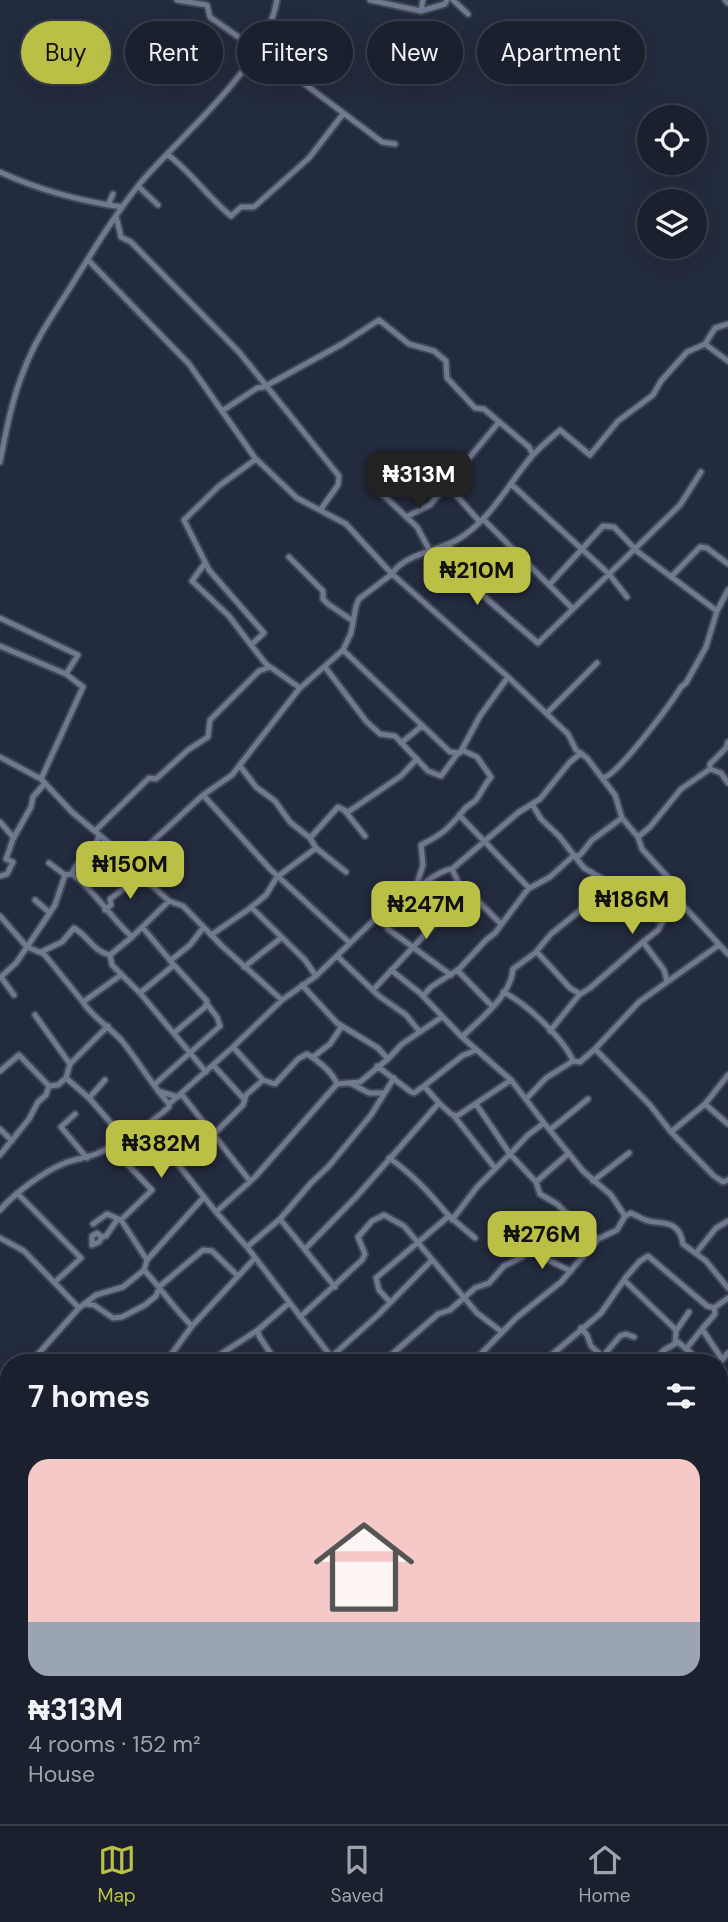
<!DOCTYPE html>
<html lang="en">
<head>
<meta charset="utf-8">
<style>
	body { margin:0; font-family:"DM Sans",sans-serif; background:#232836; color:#f1f3f6; height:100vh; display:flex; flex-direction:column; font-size:26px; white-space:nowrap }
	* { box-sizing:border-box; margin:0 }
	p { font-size:23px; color:#9fa3aa }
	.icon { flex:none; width:38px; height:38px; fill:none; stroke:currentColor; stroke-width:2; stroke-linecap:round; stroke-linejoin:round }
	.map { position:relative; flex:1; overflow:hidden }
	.side { position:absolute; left:0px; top:1354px; width:728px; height:471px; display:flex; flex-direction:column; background:#1a202e; border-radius:28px 28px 0 0; box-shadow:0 7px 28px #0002,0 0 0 2px #383e4a }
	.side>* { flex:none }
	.guide { position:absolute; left:21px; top:21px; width:686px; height:63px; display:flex; gap:14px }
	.controls { position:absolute; left:637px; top:105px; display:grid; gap:14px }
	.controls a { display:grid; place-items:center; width:70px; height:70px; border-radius:50%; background:#1a202e; box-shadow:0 7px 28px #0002,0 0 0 2px #383e4a; font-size:35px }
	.price { position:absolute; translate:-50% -60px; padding:0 16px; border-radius:14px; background:#bac045; color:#111; font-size:23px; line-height:46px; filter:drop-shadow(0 2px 4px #0008) }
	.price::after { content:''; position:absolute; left:50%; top:42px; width:21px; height:16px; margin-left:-10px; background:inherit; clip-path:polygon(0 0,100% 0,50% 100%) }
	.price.current { background:#222; color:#fff }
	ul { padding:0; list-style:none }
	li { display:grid; align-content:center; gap:14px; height:371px; padding:0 28px }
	li span { display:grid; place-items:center; height:217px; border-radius:21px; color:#555 }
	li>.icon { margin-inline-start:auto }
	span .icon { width:126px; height:126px; fill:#fffc; stroke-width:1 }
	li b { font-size:30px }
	h2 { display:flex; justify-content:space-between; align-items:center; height:84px; padding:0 28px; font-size:30px }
	.chip { padding:0 24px; border-radius:32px; background:#1a202e; box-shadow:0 7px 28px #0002,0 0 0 2px #383e4a; font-size:24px; line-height:63px }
	.chip.current { background:#bac045; color:#111 }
	.tabs { display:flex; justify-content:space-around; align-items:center; height:98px; border-top:2px solid #383e4a; background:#1a202e; font-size:19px; color:#9fa3aa }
	.tabs a { display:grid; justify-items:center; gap:4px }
	.tabs .current { color:#bac045 }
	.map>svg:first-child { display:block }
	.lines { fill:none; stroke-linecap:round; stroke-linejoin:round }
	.minor-casing { stroke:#414757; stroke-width:9 }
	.minor { stroke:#6f7990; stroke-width:5 }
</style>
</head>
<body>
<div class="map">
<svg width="728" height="1824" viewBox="0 0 728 1824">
	<rect width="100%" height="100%" fill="#232b3e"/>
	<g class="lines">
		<g class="minor-casing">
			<path id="minor" d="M 177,0 L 207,5 L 210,17 L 257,50
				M 370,0 L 421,11 L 423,0
				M 453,0 L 468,14
				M 725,0 L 728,3
				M 421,11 L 445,4 L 447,0
				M 250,59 L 302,82 L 382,142 L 395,144
				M 167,154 C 191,172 208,197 231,216 L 241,207 L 254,207 L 309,158 L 343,114
				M 0,172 C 39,190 80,201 122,207
				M 138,186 L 158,205
				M 108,205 L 113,194
				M 116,216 L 121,237 L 131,242 L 239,352 L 339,476 L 338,485 L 321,509
				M 88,260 L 189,364 L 255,458 L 297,498 L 346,524 L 392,574 L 508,677 L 568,734 L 576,750 L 587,758 L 615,795 L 622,818 L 638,837 L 642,849 L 674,884 L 676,898 L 728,954
				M 705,344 L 728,361
				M 222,411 L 257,388 L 264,387 L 342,344 L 379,320 L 409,344 L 434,351 L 446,361 L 447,378 L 475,408 L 484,409 L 529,447 L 533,455
				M 256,459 L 219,486 L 184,520 L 209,570 L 264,633 L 251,645 L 266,664 L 300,688
				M 0,462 C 6,431 12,399 24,370 C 34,342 52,316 68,291 C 91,254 114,215 142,181 C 186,130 265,68 277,0
				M 511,484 L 609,574 L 680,505 L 701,472
				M 447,485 L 480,522
				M 380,492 L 417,527 L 430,551
				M 406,517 L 430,505 L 499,422
				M 483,519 L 549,585
				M 448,544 L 472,582 L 488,600 L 538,643 L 573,609 L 549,585 L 603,526 L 614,527 L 638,552 L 717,611
				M 289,557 L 323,591 L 323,599 L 328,604 L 353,621
				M 205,563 L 192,581 L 229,616 L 251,645
				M 671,577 L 700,547 L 707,548 L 728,564
				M 573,609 L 609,574 L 627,597
				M 0,618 L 78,655 L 66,674
				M 0,646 L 66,674 L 83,687 L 41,779
				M 343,650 L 450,752 L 460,753 L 480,716 L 508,677
				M 325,667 L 366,721 L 380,734 L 395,736 L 428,771 L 441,776 L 458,753
				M 547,713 L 597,663
				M 401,743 L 422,726
				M 0,757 L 41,779 L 72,812 L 116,849 L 137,872 L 169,901 L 183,906 L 223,947 L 282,1000 L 316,976 L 375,919 L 384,920 C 401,906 431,871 452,869 L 519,812 L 540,799 L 570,762 L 581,753
				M 710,769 L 721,773 L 728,783
				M 603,778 C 618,775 672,702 681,687 L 686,683 L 706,647 L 717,611 L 728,590
				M 203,795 L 270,869 L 350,943
				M 532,804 L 541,819 L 559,836 L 584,868 L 606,881 L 625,900 L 639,896 L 656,919 L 662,920
				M 345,811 L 365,836
				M 460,816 L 529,888
				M 0,822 L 14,838
				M 95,831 L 149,778 L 156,779 L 188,750 L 208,737 L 210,720 L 259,671 L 270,667
				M 638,837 L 650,827 L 681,789 L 710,769 L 710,764 L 726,748 L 728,742
				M 310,838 L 338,807 L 348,812 L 401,776 L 416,760
				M 316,848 L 346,872
				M 49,863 L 65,875
				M 129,863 L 203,795 L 232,775 L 299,689 L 343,650 L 351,633 L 356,606 L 359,599 L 392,574 C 404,554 438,551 457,540 C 491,520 508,484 532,456 C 541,446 551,438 560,430 L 590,455 L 618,421 L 653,395 L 661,381 L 687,352 L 705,344 L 715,328 L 728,324
				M 452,869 L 461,888 L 470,893 L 501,924
				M 72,874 C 77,857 96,853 99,835
				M 0,876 L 7,874 L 13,862 L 6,859 L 13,839 L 31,807 L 33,797 L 45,783
				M 415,890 L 423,865 L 421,845 C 443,834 448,829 463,811 C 466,806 472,804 476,800 C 481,793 485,784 491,777 L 477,757 L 462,750
				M 35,900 L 50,913
				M 251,907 L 305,960 L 316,976
				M 105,910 L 111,905 L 110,899 L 122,890 L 137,872
				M 0,916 L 27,947 L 55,905 L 65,875 L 72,874 C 94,890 111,918 132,937 L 169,901
				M 384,920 L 388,929 L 451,975
				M 211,935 L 249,909 L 266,895 L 277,877 L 316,848 L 310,838 L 290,822 L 275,801 L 256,787 L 240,766
				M 132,937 L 110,955 L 112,965 L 140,993 L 206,1072
				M 719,945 L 639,1002 L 595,1049 L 650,1105 L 671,1132 L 714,1176 L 723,1182 L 728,1180
				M 41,952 L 62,942 L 74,928 C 88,936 94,952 110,955
				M 537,952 L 570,988 L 580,994
				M 337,956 L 379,996 L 406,1015 L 420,1032
				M 170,961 L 190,945 L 203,928
				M 174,965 L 207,1001 L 205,1007 L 174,1033
				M 244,967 L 281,938
				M 391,970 L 420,993 L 462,1037 L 511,1080 L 544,1123 L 528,1135 L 510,1154 L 476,1104
				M 457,970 L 493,1007
				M 667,981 L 664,970 L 643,942 L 658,930 L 676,898
				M 302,985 L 337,1023 L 378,1048 L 388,1059 L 402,1044 L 442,1017
				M 373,990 L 444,914 L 470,893
				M 503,992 C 525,1002 564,1039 573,1061
				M 140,993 L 174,965 L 143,928
				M 14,995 L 1,977 L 16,963 L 27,947 L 44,954 L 83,1002 L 121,975
				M 423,996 L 431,987 L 459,969 L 486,940 L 495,933 L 528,889 L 550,877 L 572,857 L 580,855 L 592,840 L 622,818
				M 35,1015 L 70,1064 L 108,1026
				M 550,1031 L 579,995 L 590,988 L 643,942
				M 462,1037 C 480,1019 511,996 513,969 L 535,953 L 551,934 L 598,896 L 606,881
				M 233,1047 L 282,1000
				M 313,1057 L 330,1044 L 342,1026
				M 70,1064 L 66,1078 L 89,1098 L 124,1138
				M 213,1065 L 245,1100
				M 0,1071 L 19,1055 L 49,1086
				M 350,1083 L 369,1093 L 384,1093
				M 337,1084 L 360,1082 L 388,1059
				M 154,1085 L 220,1026 L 217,1017 L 207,1004
				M 424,1086 L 462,1056 L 476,1050
				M 158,1091 L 178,1097
				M 182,1095 L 250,1181
				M 89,1098 L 105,1080
				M 526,1099 L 546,1078 L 573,1061 L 580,1062 L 595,1049
				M 439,1103 L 451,1114 L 457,1116 L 511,1080
				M 169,1104 L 233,1047 L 263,1080 L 246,1095 L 243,1105 L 213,1135
				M 705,1104 L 728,1124
				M 75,1114 L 61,1127 L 87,1158
				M 454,1116 L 495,1168
				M 544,1123 L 583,1171 L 611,1195 L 625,1216 L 617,1230 L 598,1239
				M 146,1124 L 216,1212 L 247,1247 L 336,1363
				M 0,1129 L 12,1141
				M 551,1129 L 588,1099
				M 671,1132 L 705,1104 L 728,1075
				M 111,1147 L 152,1190 L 121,1220 L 147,1260 L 144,1270
				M 0,1155 L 29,1119 L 38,1102 L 46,1095 L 49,1086 L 58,1085 L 66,1078
				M 389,1158 C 414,1175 430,1194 449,1216
				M 593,1181 L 629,1153
				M 17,1193 L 81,1258 L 55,1282
				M 0,1210 C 16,1192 43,1172 65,1163 C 75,1159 86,1158 96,1154 C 120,1144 150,1124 169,1107 L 169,1104 C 152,1085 139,1062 122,1041 C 110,1027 93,1018 83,1002
				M 216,1212 L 255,1177 L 337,1084 C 333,1073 318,1060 307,1054 L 298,1059 L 275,1084 L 263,1080
				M 625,1216 L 631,1213 C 637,1216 647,1222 654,1222 C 670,1223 680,1225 683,1244 L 706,1261 L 728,1288
				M 280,1219 L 335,1287
				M 452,1220 L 477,1187 L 510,1154 L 536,1182
				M 93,1224 L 107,1214 L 121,1220 L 117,1220 L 106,1236 L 102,1237
				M 97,1233 L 102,1237 L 99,1242 L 92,1245 L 92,1236 Z
				M 0,1238 L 24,1251 L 79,1308 L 96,1295 L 123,1287 L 144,1270 C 161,1288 174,1309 192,1326
				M 247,1247 L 280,1219 L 311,1183 L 329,1166 L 371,1115 L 394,1078
				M 306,1248 L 356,1197 L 439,1103 L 424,1086 L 414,1093 L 411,1092 L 377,1066
				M 696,1253 L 716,1228 L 728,1221
				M 147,1260 L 204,1197
				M 624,1280 L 673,1327 L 676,1331 L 675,1343
				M 390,1302 L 379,1290 L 376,1278 L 449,1216 L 475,1238
				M 85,1304 L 94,1305 L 113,1318 L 122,1317 L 145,1305 L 156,1296 L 160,1286 L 203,1250 L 212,1251 L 238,1276
				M 714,1308 L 715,1314 L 702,1329 L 722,1359
				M 300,1317 L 362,1260 L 365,1254 L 358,1237 L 372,1221 L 384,1215 L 404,1226 L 477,1313 L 502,1332
				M 581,1328 L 587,1335 L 591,1346 L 610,1363
				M 258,1330 L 259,1336 L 277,1363
				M 676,1331 L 689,1312
				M 686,1349 L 702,1329
				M 603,1356 L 620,1336 L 626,1334 L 634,1337
				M 331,1357 L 378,1315 L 432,1260
				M 30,1363 L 79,1308
				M 165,1363 L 192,1326 L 255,1258
				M 207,1363 L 258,1330 L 289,1303
				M 382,1363 L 438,1314 L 450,1310 L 475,1288 L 489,1283 L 504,1266 L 522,1257 L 528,1247 L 550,1261 L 571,1271
				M 472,1363 L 516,1318 L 561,1282 L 598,1239 L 572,1219 L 557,1204 L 540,1194 L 536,1182 L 569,1153
				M 542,1363 L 601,1313 L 626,1277 L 640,1261 L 648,1256 L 707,1306 L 714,1308 L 728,1298
				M 652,1363 L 664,1350 L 678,1342 L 691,1353 L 697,1363
				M 719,1363 L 728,1353
				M 719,1378 L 728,1386
				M 0,1379 L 9,1379
				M 719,1418 L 728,1410
				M 719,1436 L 724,1442 L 719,1449
				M 0,1495 L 9,1500
				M 719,1515 L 728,1498
				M 719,1516 L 728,1521
				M 0,1534 L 9,1534
				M 719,1540 L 728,1532
				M 719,1570 L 728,1580
				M 719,1613 L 728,1623
				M 719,1650 L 728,1659
				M 0,1651 L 9,1632
				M 0,1701 L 9,1707
				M 719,1706 L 728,1697
				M 2,1749 L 9,1735
				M 719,1763 L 728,1755
				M 0,1800 L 9,1804
				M 10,1816 L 11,1824
				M 32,1816 L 46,1824
				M 241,1816 L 250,1824
				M 405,1816 L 411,1824
				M 473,1816 L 477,1824
				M 596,1816 L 600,1824
				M 633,1823 L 637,1824
				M 223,1824 L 229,1816
				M 312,1824 L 320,1816
				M 460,1824 L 470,1816
				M 548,1824 L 552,1816
				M 665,1824 L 671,1816
				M 691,1824 L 701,1816"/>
		</g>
		<use href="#minor" class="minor"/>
	</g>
</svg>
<div class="controls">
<a><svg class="icon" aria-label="locate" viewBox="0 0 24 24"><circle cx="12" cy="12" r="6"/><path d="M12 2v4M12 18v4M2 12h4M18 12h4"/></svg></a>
<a><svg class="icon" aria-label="layers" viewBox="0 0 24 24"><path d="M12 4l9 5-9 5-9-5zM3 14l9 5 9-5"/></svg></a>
</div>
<b class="price current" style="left:419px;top:511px">₦313M</b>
<b class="price" style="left:477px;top:607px">₦210M</b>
<b class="price" style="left:130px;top:901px">₦150M</b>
<b class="price" style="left:632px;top:936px">₦186M</b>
<b class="price" style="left:426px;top:941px">₦247M</b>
<b class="price" style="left:161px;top:1180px">₦382M</b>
<b class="price" style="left:542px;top:1271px">₦276M</b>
<div class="guide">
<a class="chip current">Buy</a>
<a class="chip">Rent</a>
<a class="chip">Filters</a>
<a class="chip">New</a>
<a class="chip">Apartment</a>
</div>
<section class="side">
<h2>7 homes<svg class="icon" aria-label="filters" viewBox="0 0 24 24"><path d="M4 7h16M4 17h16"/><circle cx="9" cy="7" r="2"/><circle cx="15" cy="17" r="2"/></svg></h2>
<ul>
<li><span style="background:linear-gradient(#f6c9c9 75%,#9aa5b1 0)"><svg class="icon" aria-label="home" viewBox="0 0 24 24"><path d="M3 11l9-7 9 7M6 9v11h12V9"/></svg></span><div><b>₦313M</b><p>4 rooms · 152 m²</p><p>House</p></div></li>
</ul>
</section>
</div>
<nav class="tabs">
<a class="current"><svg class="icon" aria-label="map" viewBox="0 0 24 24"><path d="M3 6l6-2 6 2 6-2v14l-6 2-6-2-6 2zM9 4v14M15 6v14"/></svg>Map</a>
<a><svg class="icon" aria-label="saved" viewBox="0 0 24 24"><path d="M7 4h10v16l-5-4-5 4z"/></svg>Saved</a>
<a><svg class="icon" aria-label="home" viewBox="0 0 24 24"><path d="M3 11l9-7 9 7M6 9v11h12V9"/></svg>Home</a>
</nav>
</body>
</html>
